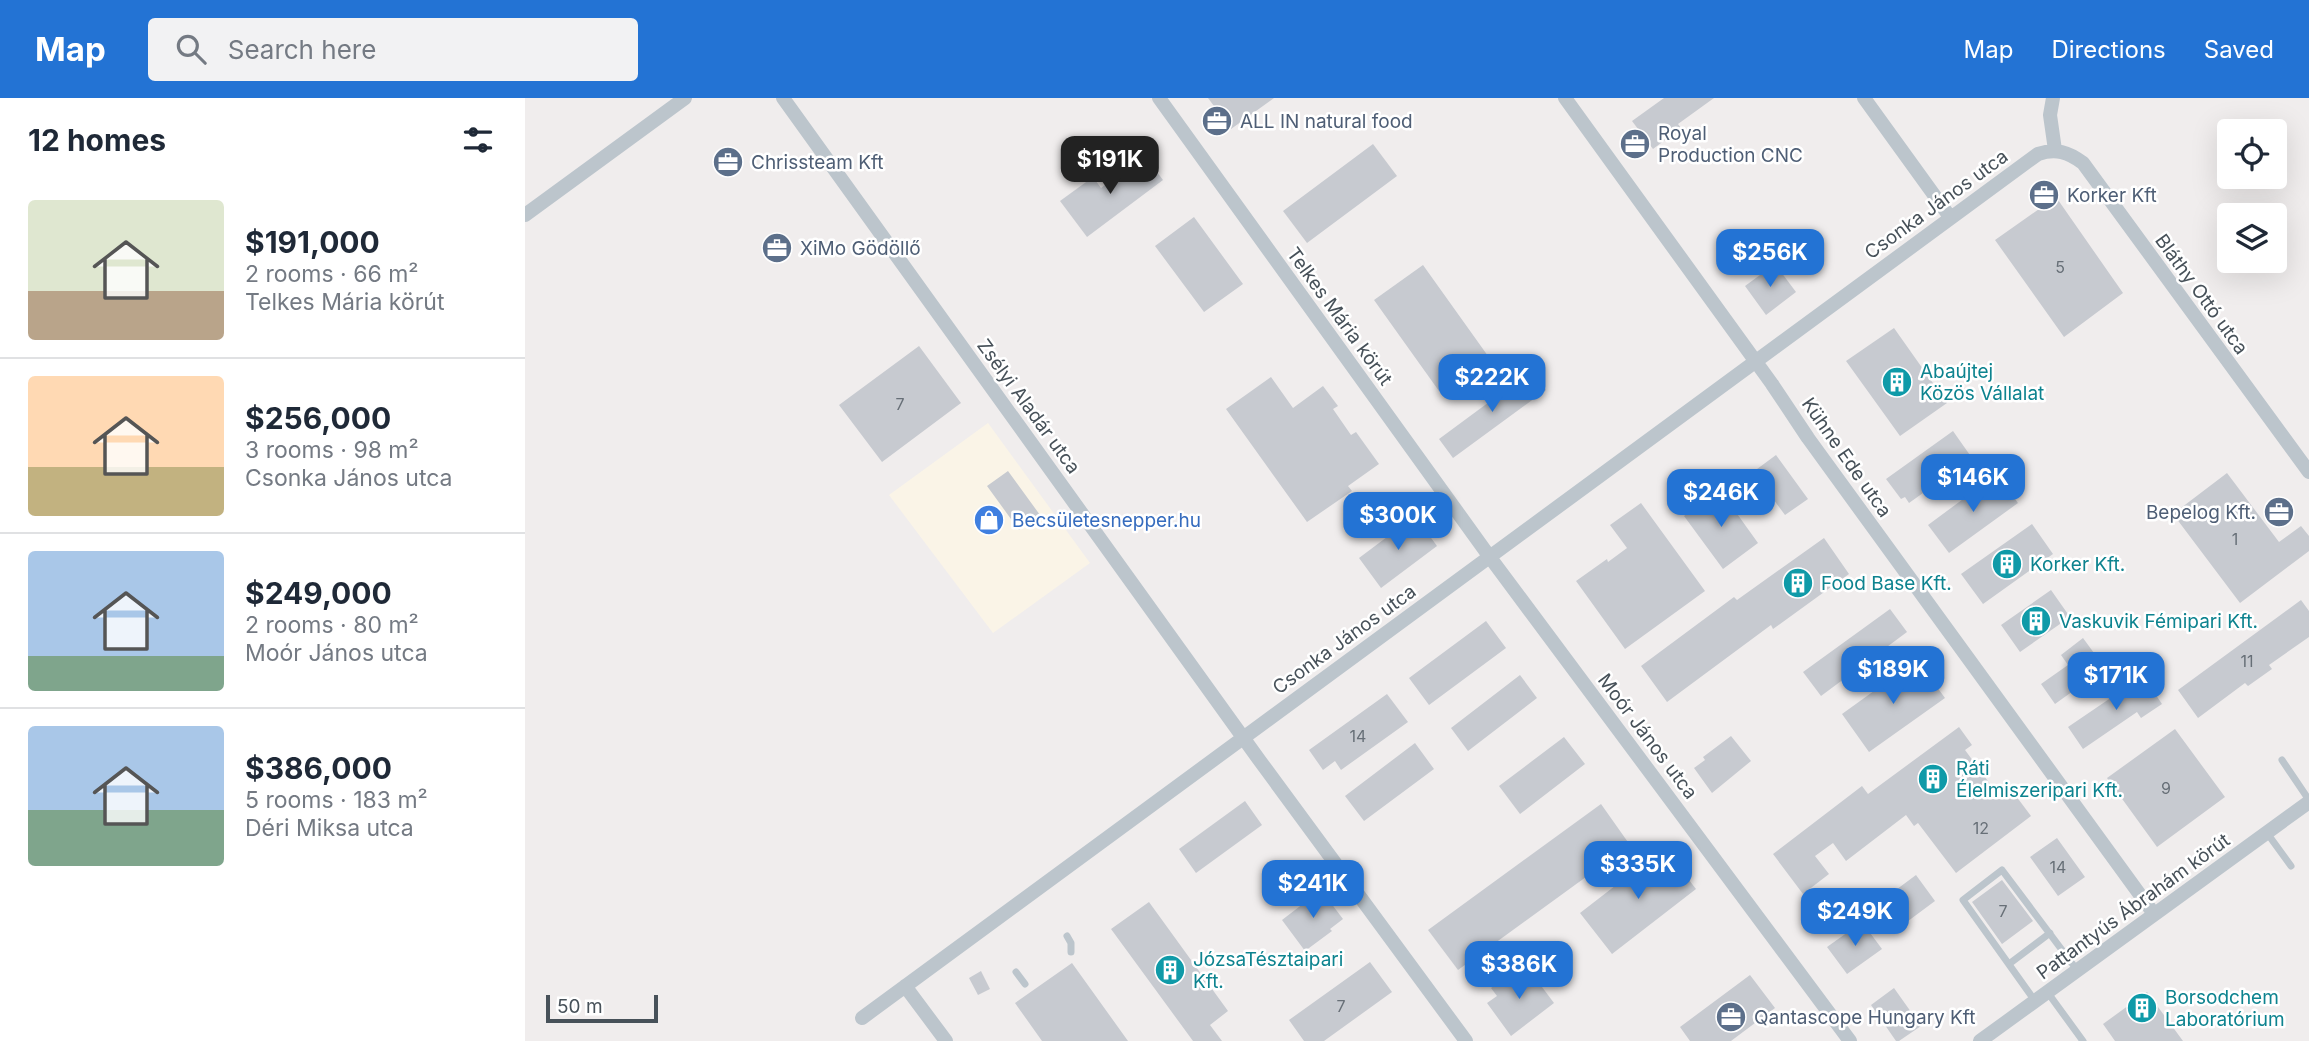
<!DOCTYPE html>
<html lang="en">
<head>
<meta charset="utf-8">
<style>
	body { margin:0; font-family:Inter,sans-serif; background:#f2f2f3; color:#1f2937; height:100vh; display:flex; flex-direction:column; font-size:26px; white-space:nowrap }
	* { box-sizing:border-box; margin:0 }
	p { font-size:23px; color:#747a83 }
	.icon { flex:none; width:38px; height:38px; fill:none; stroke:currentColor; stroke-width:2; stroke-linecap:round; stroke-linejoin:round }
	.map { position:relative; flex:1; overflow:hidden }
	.side { display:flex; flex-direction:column; background:#fff; width:525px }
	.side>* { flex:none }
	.fabs { position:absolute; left:1692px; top:21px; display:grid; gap:14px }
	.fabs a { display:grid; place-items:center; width:70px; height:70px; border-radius:7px; background:#fff; box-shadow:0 7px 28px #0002; font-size:35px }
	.scale { position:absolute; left:21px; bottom:18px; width:112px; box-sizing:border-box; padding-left:7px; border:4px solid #475159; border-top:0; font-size:19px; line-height:24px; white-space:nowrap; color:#475159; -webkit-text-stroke:5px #fff; paint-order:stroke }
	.price { position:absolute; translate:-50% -60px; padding:0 16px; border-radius:14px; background:#2373d4; color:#fff; font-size:23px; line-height:46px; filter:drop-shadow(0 2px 4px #0008) }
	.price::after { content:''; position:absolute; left:50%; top:42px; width:21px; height:16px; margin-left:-10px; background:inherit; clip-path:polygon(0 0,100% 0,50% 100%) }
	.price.active { background:#222; color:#fff }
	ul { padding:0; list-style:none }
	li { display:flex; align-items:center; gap:21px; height:175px; padding:0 28px }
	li+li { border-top:2px solid #e0e1e3 }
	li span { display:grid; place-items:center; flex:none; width:196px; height:140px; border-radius:7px; color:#555 }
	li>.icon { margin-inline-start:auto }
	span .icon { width:84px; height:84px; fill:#fffc; stroke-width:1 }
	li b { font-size:30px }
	h2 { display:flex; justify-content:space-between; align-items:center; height:84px; padding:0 28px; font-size:30px }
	header { display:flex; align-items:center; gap:42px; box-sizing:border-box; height:98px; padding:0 35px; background:#2373d4; color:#fff }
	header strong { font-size:33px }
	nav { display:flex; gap:38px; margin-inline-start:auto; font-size:24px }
	.search { width:490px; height:63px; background:#f2f2f3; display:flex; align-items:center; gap:18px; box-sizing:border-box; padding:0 24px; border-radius:7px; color:#747a83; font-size:26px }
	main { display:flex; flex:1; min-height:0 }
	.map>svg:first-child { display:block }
	.commercial { fill:#faf4e7 }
	.building { fill:#c7cad0 }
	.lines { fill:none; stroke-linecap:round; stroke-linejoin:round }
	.service { stroke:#bcc5cc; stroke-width:7 }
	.minor { stroke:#bcc5cc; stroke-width:14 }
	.labels { text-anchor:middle; stroke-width:5; stroke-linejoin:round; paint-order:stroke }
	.number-label { font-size:16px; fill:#676f77 }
	.service-label { font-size:19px; fill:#4e5e75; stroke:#fff; text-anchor:start }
	.street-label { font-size:19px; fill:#475159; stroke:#fff }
	.culture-label { font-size:19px; fill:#0d838f; stroke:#fff; text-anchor:start }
	.shop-label { font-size:19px; fill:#366cbe; stroke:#fff; text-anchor:start }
</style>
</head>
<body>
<header>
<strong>Map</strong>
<div class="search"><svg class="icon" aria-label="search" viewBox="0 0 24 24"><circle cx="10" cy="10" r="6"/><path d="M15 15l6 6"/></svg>Search here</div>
<nav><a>Map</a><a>Directions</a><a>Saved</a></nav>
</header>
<main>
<section class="side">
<h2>12 homes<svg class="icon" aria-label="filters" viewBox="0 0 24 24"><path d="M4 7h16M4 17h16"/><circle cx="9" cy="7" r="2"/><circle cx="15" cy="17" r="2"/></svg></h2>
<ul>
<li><span style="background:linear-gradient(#dfe7d0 65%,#b9a48a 0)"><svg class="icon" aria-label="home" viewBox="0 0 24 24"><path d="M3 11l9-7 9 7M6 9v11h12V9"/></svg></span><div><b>$191,000</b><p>2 rooms · 66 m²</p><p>Telkes Mária körút</p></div></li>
<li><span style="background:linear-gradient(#ffd9b3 65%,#c2b280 0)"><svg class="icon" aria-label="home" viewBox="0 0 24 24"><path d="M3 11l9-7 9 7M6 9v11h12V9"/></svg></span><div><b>$256,000</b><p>3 rooms · 98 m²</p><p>Csonka János utca</p></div></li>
<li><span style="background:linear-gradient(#a9c7e8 75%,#7fa58c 0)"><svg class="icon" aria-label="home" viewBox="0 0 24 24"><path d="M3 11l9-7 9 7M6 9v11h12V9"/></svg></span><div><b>$249,000</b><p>2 rooms · 80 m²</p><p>Moór János utca</p></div></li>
<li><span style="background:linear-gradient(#a9c7e8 60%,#7fa58c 0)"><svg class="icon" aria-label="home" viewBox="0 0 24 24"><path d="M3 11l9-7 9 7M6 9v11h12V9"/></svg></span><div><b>$386,000</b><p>5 rooms · 183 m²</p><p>Déri Miksa utca</p></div></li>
</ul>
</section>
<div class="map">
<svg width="1784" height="943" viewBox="0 0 1784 943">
	<rect width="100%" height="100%" fill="#f0eded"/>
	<path class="commercial" d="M 463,325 L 565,465 L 468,535 L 364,397 Z"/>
	<path class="building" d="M 683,0 L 749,0 L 706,31 Z
		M 1139,0 L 1189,0 L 1153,26 L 1156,30 L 1128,51 L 1107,23 Z
		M 848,46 L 872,78 L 782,145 L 758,113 Z
		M 619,57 L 638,82 L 562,139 L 535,103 L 568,79 L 576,90 Z
		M 1531,99 L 1598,195 L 1539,239 L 1470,142 Z
		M 669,119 L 718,186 L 679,214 L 630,148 Z
		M 1250,166 L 1271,194 L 1241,217 L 1220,188 Z
		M 898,167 L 963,258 L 914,293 L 849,202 Z
		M 1369,230 L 1422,305 L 1375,338 L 1321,263 Z
		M 394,248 L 436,305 L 357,364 L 314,307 Z
		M 1006,273 L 1021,292 L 928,360 L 914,341 Z
		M 746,279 L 768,310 L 798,288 L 813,308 L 808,311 L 826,337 L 831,334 L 854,366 L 823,388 L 827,393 L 782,424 L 701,311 Z
		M 1428,333 L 1447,360 L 1384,405 L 1380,399 L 1376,401 L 1361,381 Z
		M 1251,357 L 1283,401 L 1260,417 L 1228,374 Z
		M 483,373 L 515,417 L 494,432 L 462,388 Z
		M 1702,375 L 1754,444 L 1776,428 L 1784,438 L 1784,453 L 1715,505 L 1648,416 Z
		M 1472,376 L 1493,405 L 1424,455 L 1403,427 Z
		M 1195,392 L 1233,445 L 1198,471 L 1159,418 Z
		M 1116,405 L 1180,493 L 1100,551 L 1051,483 L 1082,461 L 1083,464 L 1102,450 L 1085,427 Z
		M 890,418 L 912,448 L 856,490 L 834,460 Z
		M 1507,426 L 1528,456 L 1458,506 L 1436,476 Z
		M 1299,440 L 1324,476 L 1248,531 L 1246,527 L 1142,604 L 1116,568 L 1209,499 L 1212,502 Z
		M 1526,492 L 1545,519 L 1495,554 L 1476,527 Z
		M 1776,502 L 1784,513 L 1784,539 L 1744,567 L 1747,571 L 1723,588 L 1720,585 L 1673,620 L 1653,592 Z
		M 1365,511 L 1382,534 L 1296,598 L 1278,574 Z
		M 961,523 L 981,550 L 904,607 L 884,580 Z
		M 1558,540 L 1580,570 L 1530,606 L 1516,586 L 1543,567 L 1536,557 Z
		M 1392,562 L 1420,600 L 1344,654 L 1317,616 Z
		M 995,577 L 1012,600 L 943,653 L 926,630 Z
		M 1618,578 L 1637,606 L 1616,620 L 1612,614 L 1558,651 L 1543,629 Z
		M 862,596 L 883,624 L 816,672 L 810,663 L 798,672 L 784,652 Z
		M 1434,629 L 1447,647 L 1440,652 L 1471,694 L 1482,686 L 1506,718 L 1431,775 L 1393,725 L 1389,728 L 1381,717 L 1321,763 L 1308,745 L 1290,758 L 1304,776 L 1278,796 L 1248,756 L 1337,688 L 1343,696 Z
		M 1650,631 L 1700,699 L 1632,749 L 1582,680 Z
		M 1206,638 L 1226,663 L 1187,695 L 1169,670 L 1180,662 L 1178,659 Z
		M 1039,639 L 1060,666 L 995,716 L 974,688 Z
		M 890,645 L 909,671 L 839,723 L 820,698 Z
		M 720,703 L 737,727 L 671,775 L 654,751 Z
		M 1076,706 L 1105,747 L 933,872 L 903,832 Z
		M 1532,740 L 1560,779 L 1533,798 L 1505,759 Z
		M 1139,750 L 1171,791 L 1087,856 L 1055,815 Z
		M 1391,777 L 1410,803 L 1371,832 L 1352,806 Z
		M 1477,782 L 1508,823 L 1477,846 L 1447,804 Z
		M 796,792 L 818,821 L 805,831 L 807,833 L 780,853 L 757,822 Z
		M 624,804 L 703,913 L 685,927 L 697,943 L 668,943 L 586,831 Z
		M 1337,824 L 1357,851 L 1322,876 L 1302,849 Z
		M 845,864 L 867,894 L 799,943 L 779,943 L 764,922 Z
		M 547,865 L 603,943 L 517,943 L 490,905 Z
		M 456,873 L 465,891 L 453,897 L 444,880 Z
		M 989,873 L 995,881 L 1005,873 L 1029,905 L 986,938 L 962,905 L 972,898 L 966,890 Z
		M 1225,877 L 1250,910 L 1206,943 L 1165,943 L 1155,929 Z
		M 1369,890 L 1396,928 L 1374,943 L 1371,943 L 1346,907 Z
		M 1622,894 L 1658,943 L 1590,943 L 1578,926 Z"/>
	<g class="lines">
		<path class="service" d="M 1757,662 L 1784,702
			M 1742,735 L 1766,768
			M 542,838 L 546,845 L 546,854
			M 1484,866 L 1525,835
			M 491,874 L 500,886
			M 1523,895 L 1558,943
			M 1510,903 L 1438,802 L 1477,772 L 1552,872"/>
		<path class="minor" d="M 258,0 L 735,663 L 941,943
			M 634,0 L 964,458 L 1325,943
			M 1040,0 L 1247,286 L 1283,340 L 1629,816
			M 1339,0 L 1425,119
			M 1528,0 L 1525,17 L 1530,52
			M 0,117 L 160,0
			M 380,888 L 421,943
			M 337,920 L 1513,56 C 1531,50 1543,54 1558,65 L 1784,374
			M 1455,943 L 1784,704"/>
	</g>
	<defs>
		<g id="office-disc" transform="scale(1.575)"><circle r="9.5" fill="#5c6f8a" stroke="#fff"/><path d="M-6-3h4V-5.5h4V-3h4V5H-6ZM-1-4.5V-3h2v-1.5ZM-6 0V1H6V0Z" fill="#fff"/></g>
		<g id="building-disc" transform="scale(1.575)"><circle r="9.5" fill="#0f9aa8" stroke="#fff"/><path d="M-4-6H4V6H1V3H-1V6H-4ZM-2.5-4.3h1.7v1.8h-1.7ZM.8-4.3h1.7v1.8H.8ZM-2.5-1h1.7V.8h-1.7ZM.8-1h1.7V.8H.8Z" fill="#fff"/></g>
		<g id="shop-disc" transform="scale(1.575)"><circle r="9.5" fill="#3f7fe0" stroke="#fff"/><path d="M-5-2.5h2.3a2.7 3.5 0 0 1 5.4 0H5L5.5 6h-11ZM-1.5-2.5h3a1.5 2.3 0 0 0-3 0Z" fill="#fff"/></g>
	</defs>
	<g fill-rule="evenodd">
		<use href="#office-disc" x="692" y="23"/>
		<use href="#office-disc" x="1110" y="46"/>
		<use href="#office-disc" x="203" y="64"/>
		<use href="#office-disc" x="1519" y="97"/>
		<use href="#office-disc" x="252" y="150"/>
		<use href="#building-disc" x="1372" y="284"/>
		<use href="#office-disc" x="1754" y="414"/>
		<use href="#shop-disc" x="464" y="422"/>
		<use href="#building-disc" x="1482" y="466"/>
		<use href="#building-disc" x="1273" y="485"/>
		<use href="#building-disc" x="1511" y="523"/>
		<use href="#building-disc" x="1408" y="681"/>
		<use href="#building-disc" x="645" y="872"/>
		<use href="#building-disc" x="1617" y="910"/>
		<use href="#office-disc" x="1206" y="919"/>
	</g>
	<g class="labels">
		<g class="number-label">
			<text x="1535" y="175">5</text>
			<text x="375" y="312">7</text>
			<text x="1710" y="447">1</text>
			<text x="1722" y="569">11</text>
			<text x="833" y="644">14</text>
			<text x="1641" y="696">9</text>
			<text x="1456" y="736">12</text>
			<text x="1533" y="775">14</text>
			<text x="1478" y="819">7</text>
			<text x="816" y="914">7</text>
		</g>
		<g class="service-label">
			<text x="715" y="30">ALL IN natural food</text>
			<text x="1133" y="42">Royal<tspan x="1133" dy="22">Production CNC</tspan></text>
			<text x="226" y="71">Chrissteam Kft</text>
			<text x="1542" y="104">Korker Kft</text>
			<text x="275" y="157">XiMo Gödöllő</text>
			<text x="1731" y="421" text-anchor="end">Bepelog Kft.</text>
			<text x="1229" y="926">Qantascope Hungary Kft</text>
		</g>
		<g class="street-label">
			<text transform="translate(1411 106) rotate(-36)" y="7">Csonka János utca</text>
			<text transform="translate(1677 196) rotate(54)" y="7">Bláthy Ottó utca</text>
			<text transform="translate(815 218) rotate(54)" y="7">Telkes Mária körút</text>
			<text transform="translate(504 308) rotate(54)" y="7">Zsélyi Aladár utca</text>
			<text transform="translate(1322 359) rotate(55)" y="7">Kühne Ede utca</text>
			<text transform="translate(819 541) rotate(-36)" y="7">Csonka János utca</text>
			<text transform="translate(1123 638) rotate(53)" y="7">Moór János utca</text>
			<text transform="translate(1608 808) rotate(-36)" y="7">Pattantyús Ábrahám körút</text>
		</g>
		<g class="culture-label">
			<text x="1395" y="280">Abaújtej<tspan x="1395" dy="22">Közös Vállalat</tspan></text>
			<text x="1505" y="473">Korker Kft.</text>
			<text x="1296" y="492">Food Base Kft.</text>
			<text x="1534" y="530">Vaskuvik Fémipari Kft.</text>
			<text x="1431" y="677">Ráti<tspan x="1431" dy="22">Élelmiszeripari Kft.</tspan></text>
			<text x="668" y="868">JózsaTésztaipari<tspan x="668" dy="22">Kft.</tspan></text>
			<text x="1640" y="906">Borsodchem<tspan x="1640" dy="22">Laboratórium</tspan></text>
		</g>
		<g class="shop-label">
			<text x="487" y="429">Becsületesnepper.hu</text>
		</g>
	</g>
</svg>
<div class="fabs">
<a><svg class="icon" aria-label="locate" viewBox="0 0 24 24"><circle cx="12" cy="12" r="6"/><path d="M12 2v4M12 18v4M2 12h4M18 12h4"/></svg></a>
<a><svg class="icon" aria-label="layers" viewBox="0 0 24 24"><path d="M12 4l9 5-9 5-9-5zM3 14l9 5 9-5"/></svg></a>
</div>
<div class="scale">50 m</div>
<b class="price active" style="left:585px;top:98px">$191K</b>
<b class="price" style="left:1245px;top:191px">$256K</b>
<b class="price" style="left:967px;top:316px">$222K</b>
<b class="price" style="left:1448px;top:416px">$146K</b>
<b class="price" style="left:1196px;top:431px">$246K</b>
<b class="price" style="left:873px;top:454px">$300K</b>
<b class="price" style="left:1368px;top:608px">$189K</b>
<b class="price" style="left:1591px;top:614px">$171K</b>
<b class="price" style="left:1113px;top:803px">$335K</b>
<b class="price" style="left:788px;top:822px">$241K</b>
<b class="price" style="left:1330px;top:850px">$249K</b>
<b class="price" style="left:994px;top:903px">$386K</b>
</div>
</main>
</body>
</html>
